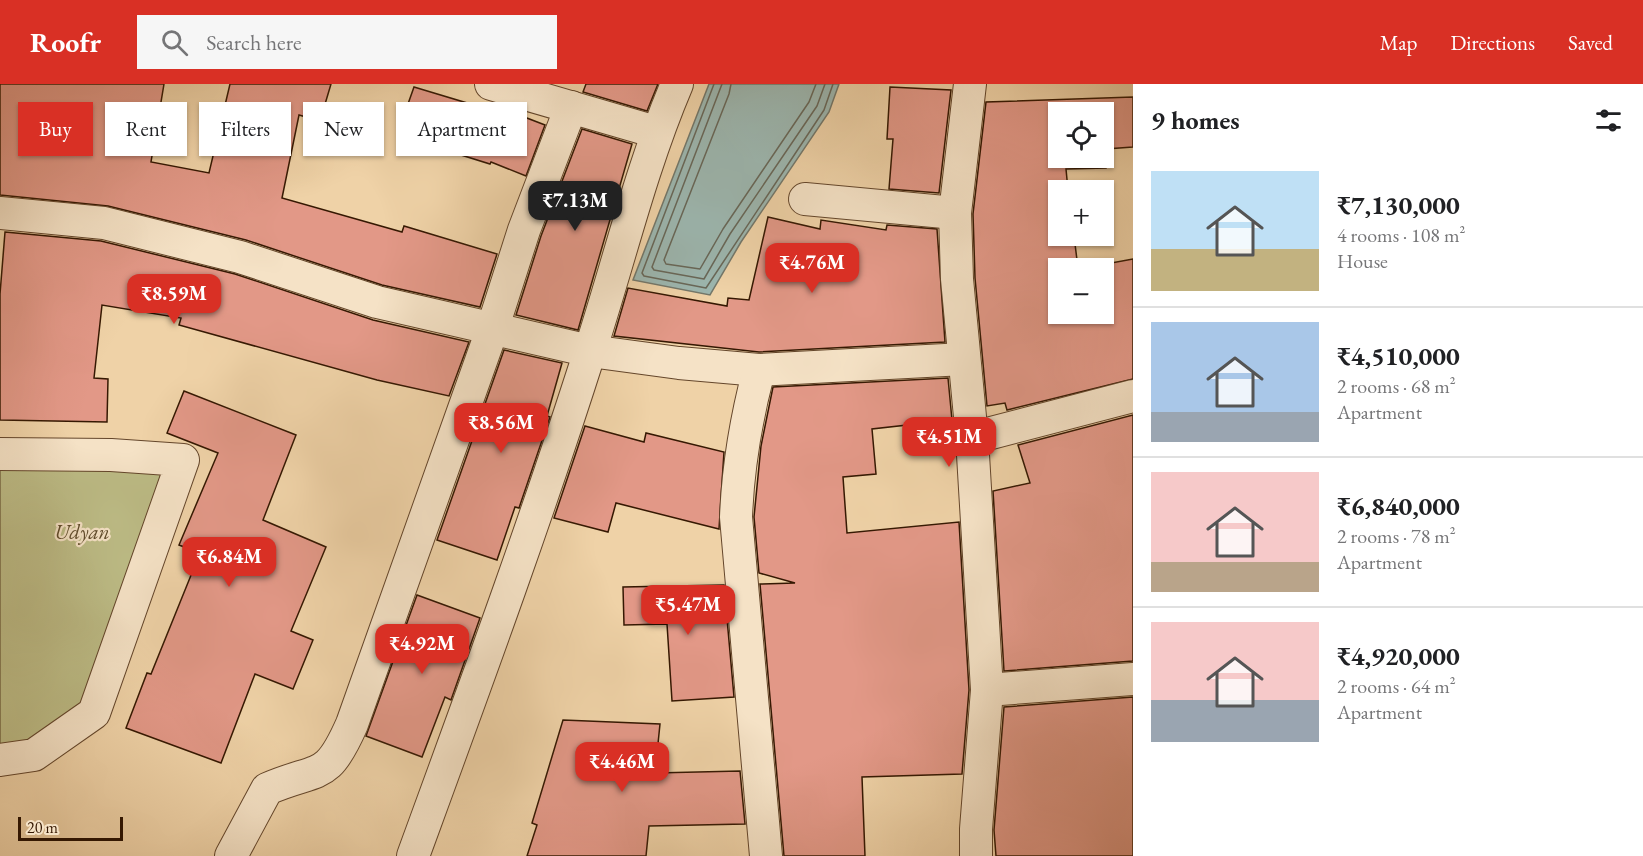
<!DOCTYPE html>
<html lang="en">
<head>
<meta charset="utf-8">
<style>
  :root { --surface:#fff; --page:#f6f6f6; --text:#202124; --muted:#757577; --line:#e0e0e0; --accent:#d93025 }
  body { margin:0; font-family:"EB Garamond",serif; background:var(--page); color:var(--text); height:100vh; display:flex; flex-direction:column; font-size:22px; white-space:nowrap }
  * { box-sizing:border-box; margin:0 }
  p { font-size:20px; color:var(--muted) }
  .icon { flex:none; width:33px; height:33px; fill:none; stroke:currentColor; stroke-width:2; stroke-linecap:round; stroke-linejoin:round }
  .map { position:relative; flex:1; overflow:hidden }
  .side { display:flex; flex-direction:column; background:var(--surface); width:510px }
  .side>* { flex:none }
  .top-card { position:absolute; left:18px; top:18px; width:570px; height:54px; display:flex; gap:12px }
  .buttons { position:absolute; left:1048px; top:18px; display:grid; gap:12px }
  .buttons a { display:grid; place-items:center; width:66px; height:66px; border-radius:0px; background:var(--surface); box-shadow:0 2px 4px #0004; font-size:30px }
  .scale { position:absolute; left:18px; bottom:15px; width:105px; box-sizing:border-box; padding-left:6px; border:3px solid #351802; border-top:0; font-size:16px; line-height:21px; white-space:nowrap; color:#351802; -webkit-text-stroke:4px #f5e2c6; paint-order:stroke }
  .price { position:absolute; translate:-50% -51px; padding:0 14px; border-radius:12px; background:var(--accent); color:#fff; font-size:20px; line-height:39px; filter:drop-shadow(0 2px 3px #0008) }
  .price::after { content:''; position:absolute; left:50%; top:36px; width:18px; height:14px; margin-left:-9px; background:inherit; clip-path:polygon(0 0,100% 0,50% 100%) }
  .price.selected { background:#222; color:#fff }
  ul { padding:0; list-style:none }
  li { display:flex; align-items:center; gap:18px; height:150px; padding:0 18px }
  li+li { border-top:2px solid var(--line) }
  li span { display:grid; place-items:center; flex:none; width:168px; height:120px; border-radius:0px; color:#555 }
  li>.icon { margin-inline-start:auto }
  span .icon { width:72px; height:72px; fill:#fffc; stroke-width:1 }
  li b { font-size:26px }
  h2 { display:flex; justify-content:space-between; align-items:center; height:72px; padding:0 18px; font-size:26px }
  .tag { padding:0 21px; border-radius:0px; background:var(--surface); box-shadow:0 2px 4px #0004; font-size:21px; line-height:54px }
  .tag.selected { background:var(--accent); color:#fff }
  header { display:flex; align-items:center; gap:36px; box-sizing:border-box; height:84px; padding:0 30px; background:var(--accent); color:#fff }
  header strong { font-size:28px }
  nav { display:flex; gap:33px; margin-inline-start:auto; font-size:21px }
  .search { width:420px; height:54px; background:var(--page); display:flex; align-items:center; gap:15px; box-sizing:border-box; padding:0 21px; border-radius:0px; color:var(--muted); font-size:22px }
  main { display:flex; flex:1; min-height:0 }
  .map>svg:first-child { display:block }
</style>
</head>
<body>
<header>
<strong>Roofr</strong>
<div class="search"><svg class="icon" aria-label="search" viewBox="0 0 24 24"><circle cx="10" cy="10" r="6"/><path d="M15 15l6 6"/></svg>Search here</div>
<nav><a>Map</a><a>Directions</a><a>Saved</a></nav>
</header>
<main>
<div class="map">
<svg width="1133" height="772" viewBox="0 0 1133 772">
  <rect width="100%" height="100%" fill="#efd2a7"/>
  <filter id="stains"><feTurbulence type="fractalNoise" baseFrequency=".00333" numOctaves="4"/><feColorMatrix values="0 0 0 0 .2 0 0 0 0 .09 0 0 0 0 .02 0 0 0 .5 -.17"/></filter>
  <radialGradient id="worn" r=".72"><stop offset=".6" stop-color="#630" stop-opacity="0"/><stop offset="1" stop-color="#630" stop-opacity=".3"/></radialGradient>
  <polygon fill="#bcbb85" stroke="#786a44" stroke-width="1.5" points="0,361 196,367 139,537 98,638 0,690"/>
  <polygon fill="#9cb6af" stroke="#73776a" stroke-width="1.5" points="709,0 839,0 829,28 741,158 710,211 633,196"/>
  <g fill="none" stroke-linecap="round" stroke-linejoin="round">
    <g stroke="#686758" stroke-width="1.5">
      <polyline points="714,0 642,189 644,192 706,204 824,26 833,0"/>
      <polyline points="722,0 652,183 654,186 704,195 730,150 817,22 825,0"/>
      <polyline points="731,0 729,10 664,176 666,180 700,185 723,145 809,18 816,0"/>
    </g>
  </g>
  <g fill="#e29887" stroke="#351802" stroke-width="1.5" fill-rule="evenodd">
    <polygon points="0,0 164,0 151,78 209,89 230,0 331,0 320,37 299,31 282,114 402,148 404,142 497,170 480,223 382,201 246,156 108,122 0,111"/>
    <polygon points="586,0 658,0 647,27 583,8"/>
    <polygon points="414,3 517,34 519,31 545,41 526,92 491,78 490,80 397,51"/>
    <polygon points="890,3 951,6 939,109 889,105 893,55 887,55"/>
    <path d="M1133 13V63L1106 65V84L1066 85 1068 106H1059V152H1074L1078 184H1059V230H1104V184H1084L1133 175V295L1007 326 1005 319 987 322 975 194 973 130 986 18ZM1059 28H1104V74H1059Z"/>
    <polygon points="582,45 632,60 578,246 516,231 541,152"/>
    <polygon points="768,133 820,145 821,136 886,146 887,141 937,145 945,258 759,268 614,252 628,204 727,222 728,214 749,216"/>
    <polygon points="5,148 101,157 235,190 373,236 469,258 449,312 377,296 179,241 181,234 102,221 94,294 108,295 107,338 0,336 0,210"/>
    <polygon points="504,266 562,279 547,332 550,333 519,424 515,423 497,476 437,456"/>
    <polygon points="948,294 952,336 872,345 876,390 843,393 847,449 959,438 969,606 962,690 862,693 865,772 784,772 760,500 795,499 759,489 754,433 761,362 773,303"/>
    <polygon points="184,307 296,351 263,436 326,463 291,547 313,556 293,605 255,590 221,679 126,644 147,589 151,590 200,469 179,461 218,369 167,349"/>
    <polygon points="1133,331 1133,577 1004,587 993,407 1030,399 1018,361"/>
    <polygon points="585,342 644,358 646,349 724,368 719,445 616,419 608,448 554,434"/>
    <polygon points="724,501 734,613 672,617 667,540 624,541 623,503"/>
    <polygon points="417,511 480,534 451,616 445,613 422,673 366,652"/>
    <polygon points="1133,613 1133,772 996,772 994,746 1004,623"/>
    <polygon points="563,636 660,640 655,689 740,687 745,740 649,742 646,772 527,772 537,741 532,739"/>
  </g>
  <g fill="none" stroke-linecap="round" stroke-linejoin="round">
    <defs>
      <g id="street">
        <polyline points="491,0 656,48"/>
        <polyline points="970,0 955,129 957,195 972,354 987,606 976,745 976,772"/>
        <polyline points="805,115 955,129"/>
        <polyline points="0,129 104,139 240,173 377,218 590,267 679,279 759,286 964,275"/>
        <path d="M759 286C746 335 738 383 736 433L766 772"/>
        <polyline points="972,354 1133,312"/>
        <polyline points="0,370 111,371 183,376 94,629 34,671 0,676"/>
        <polyline points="987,606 1133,595"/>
        <path d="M231 772 267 705C320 682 326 699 352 640L492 246 524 146 571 23"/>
        <path d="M413 772C474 605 536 437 590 267 619 178 640 87 677 0"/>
      </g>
    </defs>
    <use href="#street" stroke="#64462b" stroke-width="34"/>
    <use href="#street" stroke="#f5e2c6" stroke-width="32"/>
  </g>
  <g text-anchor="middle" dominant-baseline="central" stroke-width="4.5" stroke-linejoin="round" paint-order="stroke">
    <g font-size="21" font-style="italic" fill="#5e4929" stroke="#f5e2c6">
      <text x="82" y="447">Udyan</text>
    </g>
  </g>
  <rect width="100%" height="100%" filter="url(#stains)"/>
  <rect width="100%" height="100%" fill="url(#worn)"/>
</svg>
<div class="buttons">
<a><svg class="icon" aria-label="locate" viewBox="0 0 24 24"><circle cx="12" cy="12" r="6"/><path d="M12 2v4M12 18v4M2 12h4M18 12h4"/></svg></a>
<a>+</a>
<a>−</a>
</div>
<div class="scale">20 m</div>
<b class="price selected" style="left:575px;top:148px">₹7.13M</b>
<b class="price" style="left:812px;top:210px">₹4.76M</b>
<b class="price" style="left:174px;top:241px">₹8.59M</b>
<b class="price" style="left:501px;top:370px">₹8.56M</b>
<b class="price" style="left:949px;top:384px">₹4.51M</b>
<b class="price" style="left:229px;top:504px">₹6.84M</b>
<b class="price" style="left:688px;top:552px">₹5.47M</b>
<b class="price" style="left:422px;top:591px">₹4.92M</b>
<b class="price" style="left:622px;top:709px">₹4.46M</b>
<div class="top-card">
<a class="tag selected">Buy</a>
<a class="tag">Rent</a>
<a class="tag">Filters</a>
<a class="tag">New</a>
<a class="tag">Apartment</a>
</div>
</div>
<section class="side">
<h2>9 homes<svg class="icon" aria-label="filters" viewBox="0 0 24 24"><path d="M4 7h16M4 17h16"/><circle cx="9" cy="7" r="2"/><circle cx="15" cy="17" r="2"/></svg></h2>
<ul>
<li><span style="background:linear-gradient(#bfe0f5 65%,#c2b280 0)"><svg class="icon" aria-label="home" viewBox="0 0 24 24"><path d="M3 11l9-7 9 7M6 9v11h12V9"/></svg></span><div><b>₹7,130,000</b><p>4 rooms · 108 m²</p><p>House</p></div></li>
<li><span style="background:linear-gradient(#a9c7e8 75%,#9aa5b1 0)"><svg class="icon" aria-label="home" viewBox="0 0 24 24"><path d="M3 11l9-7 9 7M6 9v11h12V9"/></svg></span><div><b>₹4,510,000</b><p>2 rooms · 68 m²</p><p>Apartment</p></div></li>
<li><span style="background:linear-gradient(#f6c9c9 75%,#b9a48a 0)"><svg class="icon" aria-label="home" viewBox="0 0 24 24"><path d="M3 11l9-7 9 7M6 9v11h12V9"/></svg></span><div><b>₹6,840,000</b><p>2 rooms · 78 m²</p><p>Apartment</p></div></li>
<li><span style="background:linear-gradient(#f6c9c9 65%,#9aa5b1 0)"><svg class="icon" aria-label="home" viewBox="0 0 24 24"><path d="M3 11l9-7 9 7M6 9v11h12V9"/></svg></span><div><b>₹4,920,000</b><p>2 rooms · 64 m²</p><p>Apartment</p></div></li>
</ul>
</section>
</main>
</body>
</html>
